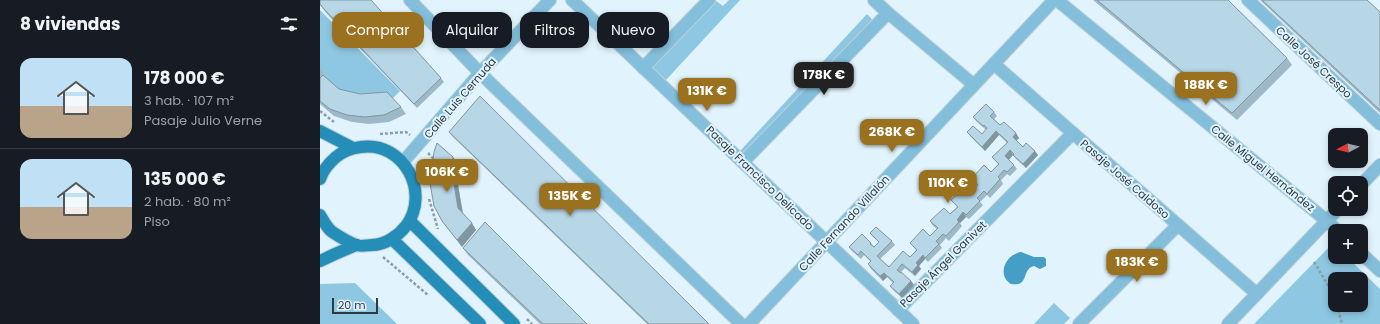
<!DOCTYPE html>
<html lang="es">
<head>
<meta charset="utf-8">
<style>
  :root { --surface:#171b24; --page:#242831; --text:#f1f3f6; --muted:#9ea1a6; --line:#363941; --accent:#9a711e }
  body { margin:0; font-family:Poppins,sans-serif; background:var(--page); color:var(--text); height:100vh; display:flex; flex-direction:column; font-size:15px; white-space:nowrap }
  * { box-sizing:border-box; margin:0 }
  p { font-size:13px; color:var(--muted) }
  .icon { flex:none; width:22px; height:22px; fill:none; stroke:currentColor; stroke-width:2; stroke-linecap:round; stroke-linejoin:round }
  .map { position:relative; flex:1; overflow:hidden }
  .drawer { display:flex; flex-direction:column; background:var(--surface); width:320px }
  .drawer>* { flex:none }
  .top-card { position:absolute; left:12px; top:12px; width:380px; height:36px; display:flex; gap:8px }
  .needle { width:26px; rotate:263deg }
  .fabs { position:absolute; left:1008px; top:128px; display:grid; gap:8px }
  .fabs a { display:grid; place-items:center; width:40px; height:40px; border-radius:8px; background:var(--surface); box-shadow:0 2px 6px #0003; font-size:20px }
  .scale { position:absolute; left:12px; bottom:10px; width:46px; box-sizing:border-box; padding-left:4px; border:2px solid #2e3a40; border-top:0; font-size:11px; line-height:14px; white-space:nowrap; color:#2e3a40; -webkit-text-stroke:3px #e1f4fd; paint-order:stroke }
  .price { position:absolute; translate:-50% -34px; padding:0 9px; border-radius:8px; background:var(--accent); color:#fff; font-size:13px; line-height:26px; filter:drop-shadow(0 1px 2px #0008) }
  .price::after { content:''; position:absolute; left:50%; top:24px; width:12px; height:9px; margin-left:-6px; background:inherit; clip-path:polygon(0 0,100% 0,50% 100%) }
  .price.current { background:#222; color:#fff }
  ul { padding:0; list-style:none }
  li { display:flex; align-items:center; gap:12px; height:100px; padding:0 20px }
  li+li { border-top:1px solid var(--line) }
  li span { display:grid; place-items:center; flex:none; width:112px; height:80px; border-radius:12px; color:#555 }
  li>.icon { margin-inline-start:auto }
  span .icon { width:48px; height:48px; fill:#fffc; stroke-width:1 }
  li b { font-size:17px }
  h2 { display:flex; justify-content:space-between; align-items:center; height:48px; padding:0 20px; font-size:17px }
  .chip { padding:0 14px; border-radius:12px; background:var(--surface); box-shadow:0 2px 6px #0003; font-size:14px; line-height:36px }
  .chip.current { background:var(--accent); color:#fff }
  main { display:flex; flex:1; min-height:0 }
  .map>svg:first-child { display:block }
</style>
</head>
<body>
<main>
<section class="drawer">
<h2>8 viviendas<svg class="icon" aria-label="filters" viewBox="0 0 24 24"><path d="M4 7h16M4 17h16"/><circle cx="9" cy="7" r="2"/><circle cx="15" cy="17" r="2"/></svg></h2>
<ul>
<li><span style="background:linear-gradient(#bfe0f5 60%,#b9a48a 0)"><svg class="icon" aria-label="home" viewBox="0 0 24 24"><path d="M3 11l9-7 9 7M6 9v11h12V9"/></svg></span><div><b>178 000 €</b><p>3 hab. · 107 m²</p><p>Pasaje Julio Verne</p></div></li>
<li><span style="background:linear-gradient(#bfe0f5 60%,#b9a48a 0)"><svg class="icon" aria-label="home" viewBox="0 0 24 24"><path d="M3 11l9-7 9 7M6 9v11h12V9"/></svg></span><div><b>135 000 €</b><p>2 hab. · 80 m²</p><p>Piso</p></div></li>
</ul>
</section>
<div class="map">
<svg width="1060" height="324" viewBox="0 0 1060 324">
  <rect width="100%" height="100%" fill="#e1f4fd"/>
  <g fill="#8ec7e2" fill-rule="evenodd">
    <polygon points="395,0 403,6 409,0 420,0 345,81 331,69"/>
    <polygon points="0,10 80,91 72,99 24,96 8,82 0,70"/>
    <polygon points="547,14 560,28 428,160 420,151"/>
    <path d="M1013 243 1015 245V257H1027L1060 289V324H934ZM1015 279H1041V305H1015Z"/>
    <polygon points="35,283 77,324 0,324 0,284"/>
    <polygon points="734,303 750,318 744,324 714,324"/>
  </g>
  <path fill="#449ec5" d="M701 252 714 257H724L726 259V266L720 269 714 266C701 269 710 287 691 284 676 275 686 254 701 252Z"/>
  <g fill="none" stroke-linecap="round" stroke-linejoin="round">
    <defs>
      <g id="minor">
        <polyline points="90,0 160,73 421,324"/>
        <polyline points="252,0 593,324"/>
        <polyline points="554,0 568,13 654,85"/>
        <polyline points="737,0 1007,221 1018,231"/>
        <polyline points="928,0 1060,124"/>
        <polyline points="674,64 937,294"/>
        <polyline points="323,68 389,0"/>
        <polyline points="83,162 160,73 230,0"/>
        <polyline points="423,162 568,13"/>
        <polyline points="1041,185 1060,165"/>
        <polyline points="1041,253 1060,271"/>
        <polyline points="578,310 753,133"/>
        <polyline points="429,324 734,0"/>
        <polyline points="759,324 858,225"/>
        <polyline points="908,324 1018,209"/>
      </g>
      <g id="major">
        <polyline points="0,131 33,148"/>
        <path d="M0 179C3 170 9 163 16 157 23 151 32 148 41 147 84 141 111 193 86 226 78 236 65 245 52 245 48 245 41 247 37 245 32 244 14 234 10 230 6 226 3 220 0 215"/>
        <polyline points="90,221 194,324"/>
        <polyline points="72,239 160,324"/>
        <polyline points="0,261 15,254 36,245"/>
      </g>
    </defs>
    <use href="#minor" stroke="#bdcfd7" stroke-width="14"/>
    <use href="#major" stroke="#bdcfd7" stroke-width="14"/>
    <g stroke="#8e9ea5" stroke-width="2.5" stroke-dasharray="3 2" stroke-linecap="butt">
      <polyline points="0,111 14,122"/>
      <polyline points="60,134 86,132 90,135"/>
      <polyline points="108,153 114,159 114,161"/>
      <polyline points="109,199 118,229"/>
      <polyline points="63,257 108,295"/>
      <polyline points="994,262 1015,297"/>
      <polyline points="1017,305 1022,324"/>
      <polyline points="207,319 212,324"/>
    </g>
    <use href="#minor" stroke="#83bedb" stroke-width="12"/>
    <use href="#major" stroke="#248eb8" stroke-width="12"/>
  </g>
  <g fill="#9db8c6">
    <polygon points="0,0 121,78 124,82 97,108 7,14 0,5"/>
    <polygon points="773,0 908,0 967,58 972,65 917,120"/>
    <polygon points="940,0 1047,0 1060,12 1060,113"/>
    <polygon points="0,68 4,74 0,78"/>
    <polygon points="0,78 19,89 81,107 86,114 69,122 49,124 32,122 14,116 0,104"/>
    <polygon points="674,112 677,116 674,119 680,125 699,138 696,141 703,147 718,155 706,168 696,159 693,155 688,160 694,165 697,169 690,176 687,174 681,180 683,184 670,198 667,195 660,202 663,205 649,219 646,217 640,223 642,226 629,241 626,238 620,245 622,248 608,262 605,259 599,266 601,269 595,276 585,268 580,273 591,281 594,285 582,298 573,290 570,286 573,283 567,277 563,281 551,269 548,264 551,262 544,255 541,259 532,251 529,247 551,243 554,247 559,242 553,237 550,233 572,241 575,245 560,259 569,267 590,257 596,250 590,243 610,236 617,229 613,226 610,221 630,214 637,207 631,200 651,193 658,186 652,178 671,172 678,164 672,157 687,143 679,135 665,151 650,136 647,132 662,134 666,130 656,121 653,117"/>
    <polygon points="129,132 389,324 327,324 132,136"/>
    <polygon points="138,164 137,179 143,213 156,230 142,247 122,221"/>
    <polygon points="143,248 267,324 220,324 148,255"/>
  </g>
  <g fill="#8096a1">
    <polygon points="676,131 679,135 665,151 662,147"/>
    <polygon points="696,133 699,138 696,141 693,137"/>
    <polygon points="690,150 693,155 688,161 685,156"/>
    <polygon points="715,151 718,155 706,168 703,164"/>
    <polygon points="133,157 138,164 137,179 143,215 138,208 132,172"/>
    <polygon points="643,212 646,217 640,223 637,220"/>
    <polygon points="152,223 156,230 142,247 137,240"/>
    <polygon points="603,255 605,259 599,266 601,269 595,276 592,272 596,263"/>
    <polygon points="564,273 567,277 563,281 560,276"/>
    <polygon points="591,281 594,285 582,298 579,294"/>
  </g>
  <g fill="#b7d6e6" stroke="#8096a1">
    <polygon points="0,0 51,0 121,78 94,104 4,9 0,4"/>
    <polygon points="777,0 908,0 967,58 912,113"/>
    <polygon points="942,0 1047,0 1060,12 1060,110"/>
    <polygon points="3,75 19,89 40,94 67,92 81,107 64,115 45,117 27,115 10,109 0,101 0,78"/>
    <polygon points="160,96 389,324 329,324 129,132"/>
    <polygon points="666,104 674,112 670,116 680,125 684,122 696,133 693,137 703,147 706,143 715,151 703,164 693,155 694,154 690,150 685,156 694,165 687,172 684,170 678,177 680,179 667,194 664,191 657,198 660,201 646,215 643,212 637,220 639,222 626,236 623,234 616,241 619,244 605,258 603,255 596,263 598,265 592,272 582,264 577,270 581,273 581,272 591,281 579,294 570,286 574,282 564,273 560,276 548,264 551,261 541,251 538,255 529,247 542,234 551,243 550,244 554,247 559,242 550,233 556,227 572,241 557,256 569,267 583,251 590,257 597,250 590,243 603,229 610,236 618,228 610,221 624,208 630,214 638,207 631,200 644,186 651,193 658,185 652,178 664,165 671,172 679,164 672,157 688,142 676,131 662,147 647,132 653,126 662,134 667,128 664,125 663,126 653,117"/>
    <polygon points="117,143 133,157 132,172 138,208 152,223 137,240 122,221 114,206 110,183 114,152"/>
    <polygon points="165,222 267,324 223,324 143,248"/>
  </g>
  <g text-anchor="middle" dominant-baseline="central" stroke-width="4" stroke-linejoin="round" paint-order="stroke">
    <g font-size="11" fill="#2e3a40" stroke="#e1f4fd">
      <text transform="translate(994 62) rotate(43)">Calle José Crespo</text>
      <text transform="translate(140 98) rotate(-49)">Calle Luis Cernuda</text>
      <text transform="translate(943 168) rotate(39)">Calle Miguel Hernández</text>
      <text transform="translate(440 178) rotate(44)">Pasaje Francisco Delicado</text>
      <text transform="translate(805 179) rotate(41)">Pasaje José Caldoso</text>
      <text transform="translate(524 223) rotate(-47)">Calle Fernando Villalón</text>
      <text transform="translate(623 264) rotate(-45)">Pasaje Ángel Ganivet</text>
    </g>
  </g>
</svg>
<div class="fabs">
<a><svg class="needle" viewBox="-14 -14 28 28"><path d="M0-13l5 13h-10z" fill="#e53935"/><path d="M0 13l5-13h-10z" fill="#9ea1a6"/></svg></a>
<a><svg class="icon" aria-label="locate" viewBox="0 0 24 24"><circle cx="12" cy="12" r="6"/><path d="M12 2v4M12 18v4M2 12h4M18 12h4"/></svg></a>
<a>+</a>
<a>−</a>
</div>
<div class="scale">20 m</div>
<b class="price current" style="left:504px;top:96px">178K €</b>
<b class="price" style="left:886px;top:106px">188K €</b>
<b class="price" style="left:387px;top:112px">131K €</b>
<b class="price" style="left:572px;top:153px">268K €</b>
<b class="price" style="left:127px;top:193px">106K €</b>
<b class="price" style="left:628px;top:204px">110K €</b>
<b class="price" style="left:250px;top:217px">135K €</b>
<b class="price" style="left:817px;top:283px">183K €</b>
<div class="top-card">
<a class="chip current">Comprar</a>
<a class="chip">Alquilar</a>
<a class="chip">Filtros</a>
<a class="chip">Nuevo</a>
</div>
</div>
</main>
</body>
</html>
